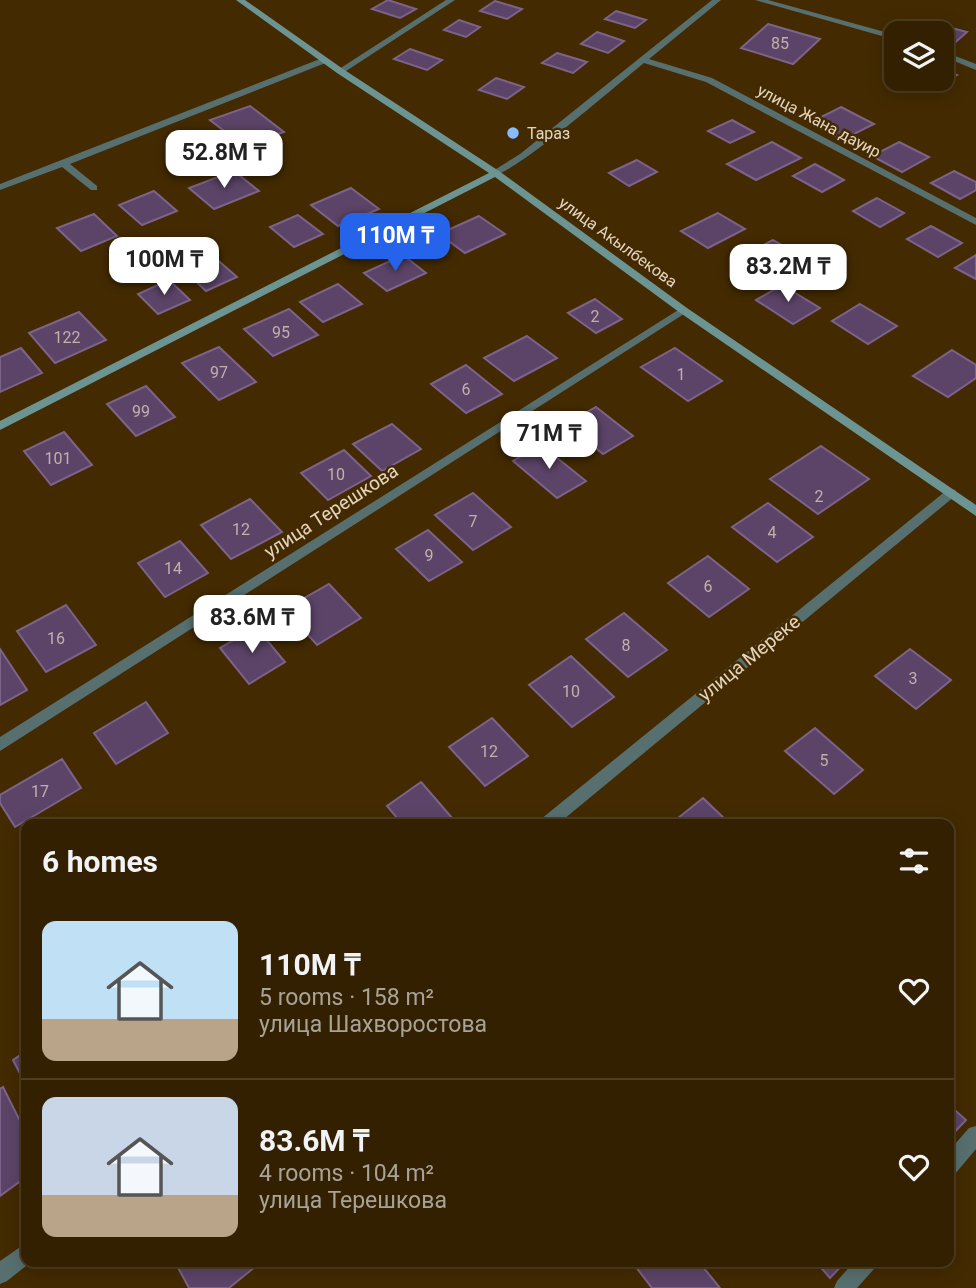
<!DOCTYPE html>
<html lang="en">
<head>
<meta charset="utf-8">
<style>
  :root { --surface:#322000; --page:#3a280a; --text:#f1f3f6; --muted:#a8a399; --line:#4d3e22; --accent:#2563eb }
  body { margin:0; font-family:Roboto,sans-serif; background:var(--page); color:var(--text); height:100vh; display:flex; flex-direction:column; font-size:26px; white-space:nowrap }
  * { box-sizing:border-box; margin:0 }
  p { font-size:23px; color:var(--muted) }
  .icon { flex:none; width:38px; height:38px; fill:none; stroke:currentColor; stroke-width:2; stroke-linecap:round; stroke-linejoin:round }
  .map { position:relative; flex:1; overflow:hidden }
  .drawer { position:absolute; left:21px; top:819px; width:933px; height:448px; display:flex; flex-direction:column; background:var(--surface); border-radius:14px; box-shadow:0 4px 18px #0003,0 0 0 2px var(--line) }
  .drawer>* { flex:none }
  .buttons { position:absolute; left:884px; top:21px; display:grid; gap:14px }
  .buttons a { display:grid; place-items:center; width:70px; height:70px; border-radius:14px; background:var(--surface); box-shadow:0 4px 18px #0003,0 0 0 2px var(--line); font-size:35px }
  .price { position:absolute; translate:-50% -60px; padding:0 16px; border-radius:14px; background:#fff; color:#222; font-size:23px; line-height:46px; filter:drop-shadow(0 2px 4px #0008) }
  .price::after { content:''; position:absolute; left:50%; top:42px; width:21px; height:16px; margin-left:-10px; background:inherit; clip-path:polygon(0 0,100% 0,50% 100%) }
  .price.on { background:var(--accent); color:#fff }
  ul { padding:0; list-style:none }
  li { display:flex; align-items:center; gap:21px; height:175px; padding:0 21px }
  li+li { border-top:2px solid var(--line) }
  li span { display:grid; place-items:center; flex:none; width:196px; height:140px; border-radius:14px; color:#555 }
  li>.icon { margin-inline-start:auto }
  span .icon { width:84px; height:84px; fill:#fffc; stroke-width:1 }
  li b { font-size:30px }
  h2 { display:flex; justify-content:space-between; align-items:center; height:84px; padding:0 21px; font-size:30px }
  .map>svg:first-child { display:block }
</style>
</head>
<body>
<div class="map">
<svg width="976" height="1288" viewBox="0 0 976 1288">
  <rect width="100%" height="100%" fill="#432a00"/>
  <g fill="#5c4468" stroke="#7c6389" stroke-width="2">
    <polygon points="388,0 416,9 400,18 372,9"/>
    <polygon points="495,1 522,9 507,19 480,11"/>
    <polygon points="616,11 646,20 635,28 605,19"/>
    <polygon points="459,20 480,27 466,37 444,30"/>
    <polygon points="768,24 820,39 793,64 741,48"/>
    <polygon points="948,27 967,32 951,46 942,43 941,33"/>
    <polygon points="597,32 624,41 608,53 581,44"/>
    <polygon points="410,49 442,60 427,70 394,59"/>
    <polygon points="557,53 587,62 573,73 542,63"/>
    <polygon points="942,68 957,75 935,86 920,79 942,79"/>
    <polygon points="496,78 524,87 507,99 479,90"/>
    <polygon points="250,106 284,132 245,147 210,120"/>
    <polygon points="841,107 874,124 842,140 809,123"/>
    <polygon points="732,120 754,132 730,143 708,131"/>
    <polygon points="772,142 801,158 756,180 727,164"/>
    <polygon points="899,142 929,157 902,172 872,156"/>
    <polygon points="637,160 657,172 629,186 609,173"/>
    <polygon points="815,164 844,180 822,192 793,176"/>
    <polygon points="234,171 259,191 214,209 189,188"/>
    <polygon points="954,171 976,182 976,190 960,199 931,183"/>
    <polygon points="351,188 379,209 338,226 311,205"/>
    <polygon points="154,191 177,211 142,225 119,205"/>
    <polygon points="877,198 904,213 880,227 853,211"/>
    <polygon points="718,213 745,229 708,248 681,231"/>
    <polygon points="94,214 117,236 81,251 57,228"/>
    <polygon points="298,215 323,234 294,247 270,227"/>
    <polygon points="479,216 505,234 465,253 439,234"/>
    <polygon points="931,226 962,243 938,257 907,239"/>
    <polygon points="773,240 808,260 777,277 743,256"/>
    <polygon points="403,255 426,273 387,291 364,273"/>
    <polygon points="976,255 976,279 955,268"/>
    <polygon points="213,256 237,277 206,291 183,269"/>
    <polygon points="169,280 190,300 158,314 138,294"/>
    <polygon points="338,284 362,304 323,322 300,302"/>
    <polygon points="782,285 820,308 793,324 756,300"/>
    <polygon points="595,299 622,319 596,333 568,313"/>
    <polygon points="860,304 897,326 868,344 832,321"/>
    <polygon points="289,309 318,335 273,356 244,329"/>
    <polygon points="79,312 106,340 55,363 29,333"/>
    <polygon points="527,336 557,358 514,381 484,358"/>
    <polygon points="219,347 256,382 219,400 182,363"/>
    <polygon points="21,348 42,373 0,392 0,357"/>
    <polygon points="675,348 722,381 688,401 641,367"/>
    <polygon points="952,350 976,365 976,378 948,397 913,376"/>
    <polygon points="466,365 502,394 466,413 431,384"/>
    <polygon points="146,386 175,417 136,436 107,404"/>
    <polygon points="596,407 633,436 603,454 566,424"/>
    <polygon points="392,424 421,449 382,471 353,444"/>
    <polygon points="64,432 92,465 51,485 24,451"/>
    <polygon points="541,445 586,481 557,498 513,461"/>
    <polygon points="821,446 869,479 818,514 770,479"/>
    <polygon points="344,450 371,476 328,500 301,473"/>
    <polygon points="473,493 511,527 473,550 435,515"/>
    <polygon points="250,499 282,532 231,559 201,525"/>
    <polygon points="768,503 813,537 777,562 732,527"/>
    <polygon points="428,530 462,562 429,581 396,549"/>
    <polygon points="180,541 208,573 165,597 138,563"/>
    <polygon points="708,556 749,589 709,617 668,583"/>
    <polygon points="329,584 361,618 317,645 285,609"/>
    <polygon points="66,605 96,645 46,672 17,631"/>
    <polygon points="624,613 667,650 628,677 586,639"/>
    <polygon points="256,627 285,662 249,684 220,648"/>
    <polygon points="0,649 27,690 0,705"/>
    <polygon points="910,649 951,680 916,709 875,676"/>
    <polygon points="571,656 614,697 572,727 529,685"/>
    <polygon points="146,702 168,733 116,764 94,733"/>
    <polygon points="492,718 528,756 485,786 449,747"/>
    <polygon points="815,728 863,770 834,794 785,751"/>
    <polygon points="62,759 81,788 15,827 0,803 0,795"/>
    <polygon points="421,782 453,819 447,824 402,824 387,806"/>
    <polygon points="703,798 730,824 673,822"/>
    <polygon points="26,1051 26,1085 13,1060"/>
    <polygon points="3,1087 26,1133 26,1177 0,1196 0,1089"/>
    <polygon points="948,1104 966,1120 948,1139"/>
    <polygon points="175,1262 261,1262 229,1288 189,1288"/>
    <polygon points="632,1262 699,1262 720,1288 652,1288"/>
    <polygon points="816,1262 845,1262 830,1278"/>
  </g>
  <g fill="none" stroke-linecap="round" stroke-linejoin="round">
    <g fill="#57706f" fill-rule="evenodd">
      <polygon points="446,0 455,0 343,73 336,71"/>
      <path d="M712 0H721L649 59 712 78 976 218V225L706 82 644 63C621 81 513 176 493 175V171L520 154Z"/>
      <polygon points="755,0 768,0 896,35 896,40"/>
      <polygon points="942,51 976,64 976,70 942,56"/>
      <polygon points="325,57 329,60 328,62 70,164 97,186 97,190 91,190 62,167 0,190 0,184"/>
      <polygon points="683,307 687,308 687,312 0,751 0,737"/>
      <polygon points="951,489 955,490 957,493 955,496 558,824 539,824 541,819 947,490"/>
      <polygon points="976,1126 976,1149 955,1174 948,1176 948,1152 969,1128"/>
      <polygon points="26,1243 26,1262 31,1262 7,1281 0,1284 0,1261"/>
      <polygon points="854,1262 877,1262 874,1269 857,1288 834,1288 837,1281"/>
    </g>
    <polygon fill="#6c9493" fill-rule="evenodd" points="236,0 245,0 343,69 499,171 687,308 976,505 976,516 679,312 495,177 0,430 0,421 489,173 337,73"/>
  </g>
  <circle fill="#87bbfb" stroke="#432a00" stroke-width="2.5" cx="513" cy="133" r="7"/>
  <g text-anchor="middle" dominant-baseline="central" stroke-width="5" stroke-linejoin="round" paint-order="stroke">
    <g font-size="16" fill="#c2b0aa">
      <text x="780" y="43">85</text>
      <text x="595" y="316">2</text>
      <text x="281" y="332">95</text>
      <text x="67" y="337">122</text>
      <text x="219" y="372">97</text>
      <text x="681" y="374">1</text>
      <text x="466" y="389">6</text>
      <text x="141" y="411">99</text>
      <text x="58" y="458">101</text>
      <text x="336" y="474">10</text>
      <text x="819" y="496">2</text>
      <text x="473" y="521">7</text>
      <text x="241" y="529">12</text>
      <text x="772" y="532">4</text>
      <text x="429" y="555">9</text>
      <text x="173" y="568">14</text>
      <text x="708" y="586">6</text>
      <text x="56" y="638">16</text>
      <text x="626" y="645">8</text>
      <text x="913" y="678">3</text>
      <text x="571" y="691">10</text>
      <text x="489" y="751">12</text>
      <text x="824" y="760">5</text>
      <text x="40" y="791">17</text>
    </g>
    <g font-size="16" fill="#e4d4c0" stroke="#432a00">
      <text transform="translate(819 121) rotate(28)">улица Жана дауир</text>
      <text transform="translate(618 242) rotate(36)">улица Акылбекова</text>
    </g>
    <g font-size="16" fill="#e4d4c0" stroke="#432a00" text-anchor="start">
      <text x="527" y="133">Тараз</text>
    </g>
    <g font-size="19" fill="#e4d4c0" stroke="#432a00">
      <text transform="translate(331 511) rotate(-33)">улица Терешкова</text>
      <text transform="translate(749 658) rotate(-39)">улица Мереке</text>
    </g>
  </g>
</svg>
<div class="buttons">
<a><svg class="icon" aria-label="layers" viewBox="0 0 24 24"><path d="M12 4l9 5-9 5-9-5zM3 14l9 5 9-5"/></svg></a>
</div>
<b class="price" style="left:224px;top:190px">52.8M ₸</b>
<b class="price on" style="left:395px;top:273px">110M ₸</b>
<b class="price" style="left:164px;top:297px">100M ₸</b>
<b class="price" style="left:788px;top:304px">83.2M ₸</b>
<b class="price" style="left:549px;top:471px">71M ₸</b>
<b class="price" style="left:252px;top:655px">83.6M ₸</b>
<section class="drawer">
<h2>6 homes<svg class="icon" aria-label="filters" viewBox="0 0 24 24"><path d="M4 7h16M4 17h16"/><circle cx="9" cy="7" r="2"/><circle cx="15" cy="17" r="2"/></svg></h2>
<ul>
<li><span style="background:linear-gradient(#bfe0f5 70%,#b9a48a 0)"><svg class="icon" aria-label="home" viewBox="0 0 24 24"><path d="M3 11l9-7 9 7M6 9v11h12V9"/></svg></span><div><b>110M ₸</b><p>5 rooms · 158 m²</p><p>улица Шахворостова</p></div><svg class="icon" aria-label="heart" viewBox="0 0 24 24"><path d="M12 20l-8-8c-3-5 5-10 8-4 3-6 11-1 8 4z"/></svg></li>
<li><span style="background:linear-gradient(#c9d6e8 70%,#b9a48a 0)"><svg class="icon" aria-label="home" viewBox="0 0 24 24"><path d="M3 11l9-7 9 7M6 9v11h12V9"/></svg></span><div><b>83.6M ₸</b><p>4 rooms · 104 m²</p><p>улица Терешкова</p></div><svg class="icon" aria-label="heart" viewBox="0 0 24 24"><path d="M12 20l-8-8c-3-5 5-10 8-4 3-6 11-1 8 4z"/></svg></li>
</ul>
</section>
</div>
</body>
</html>
